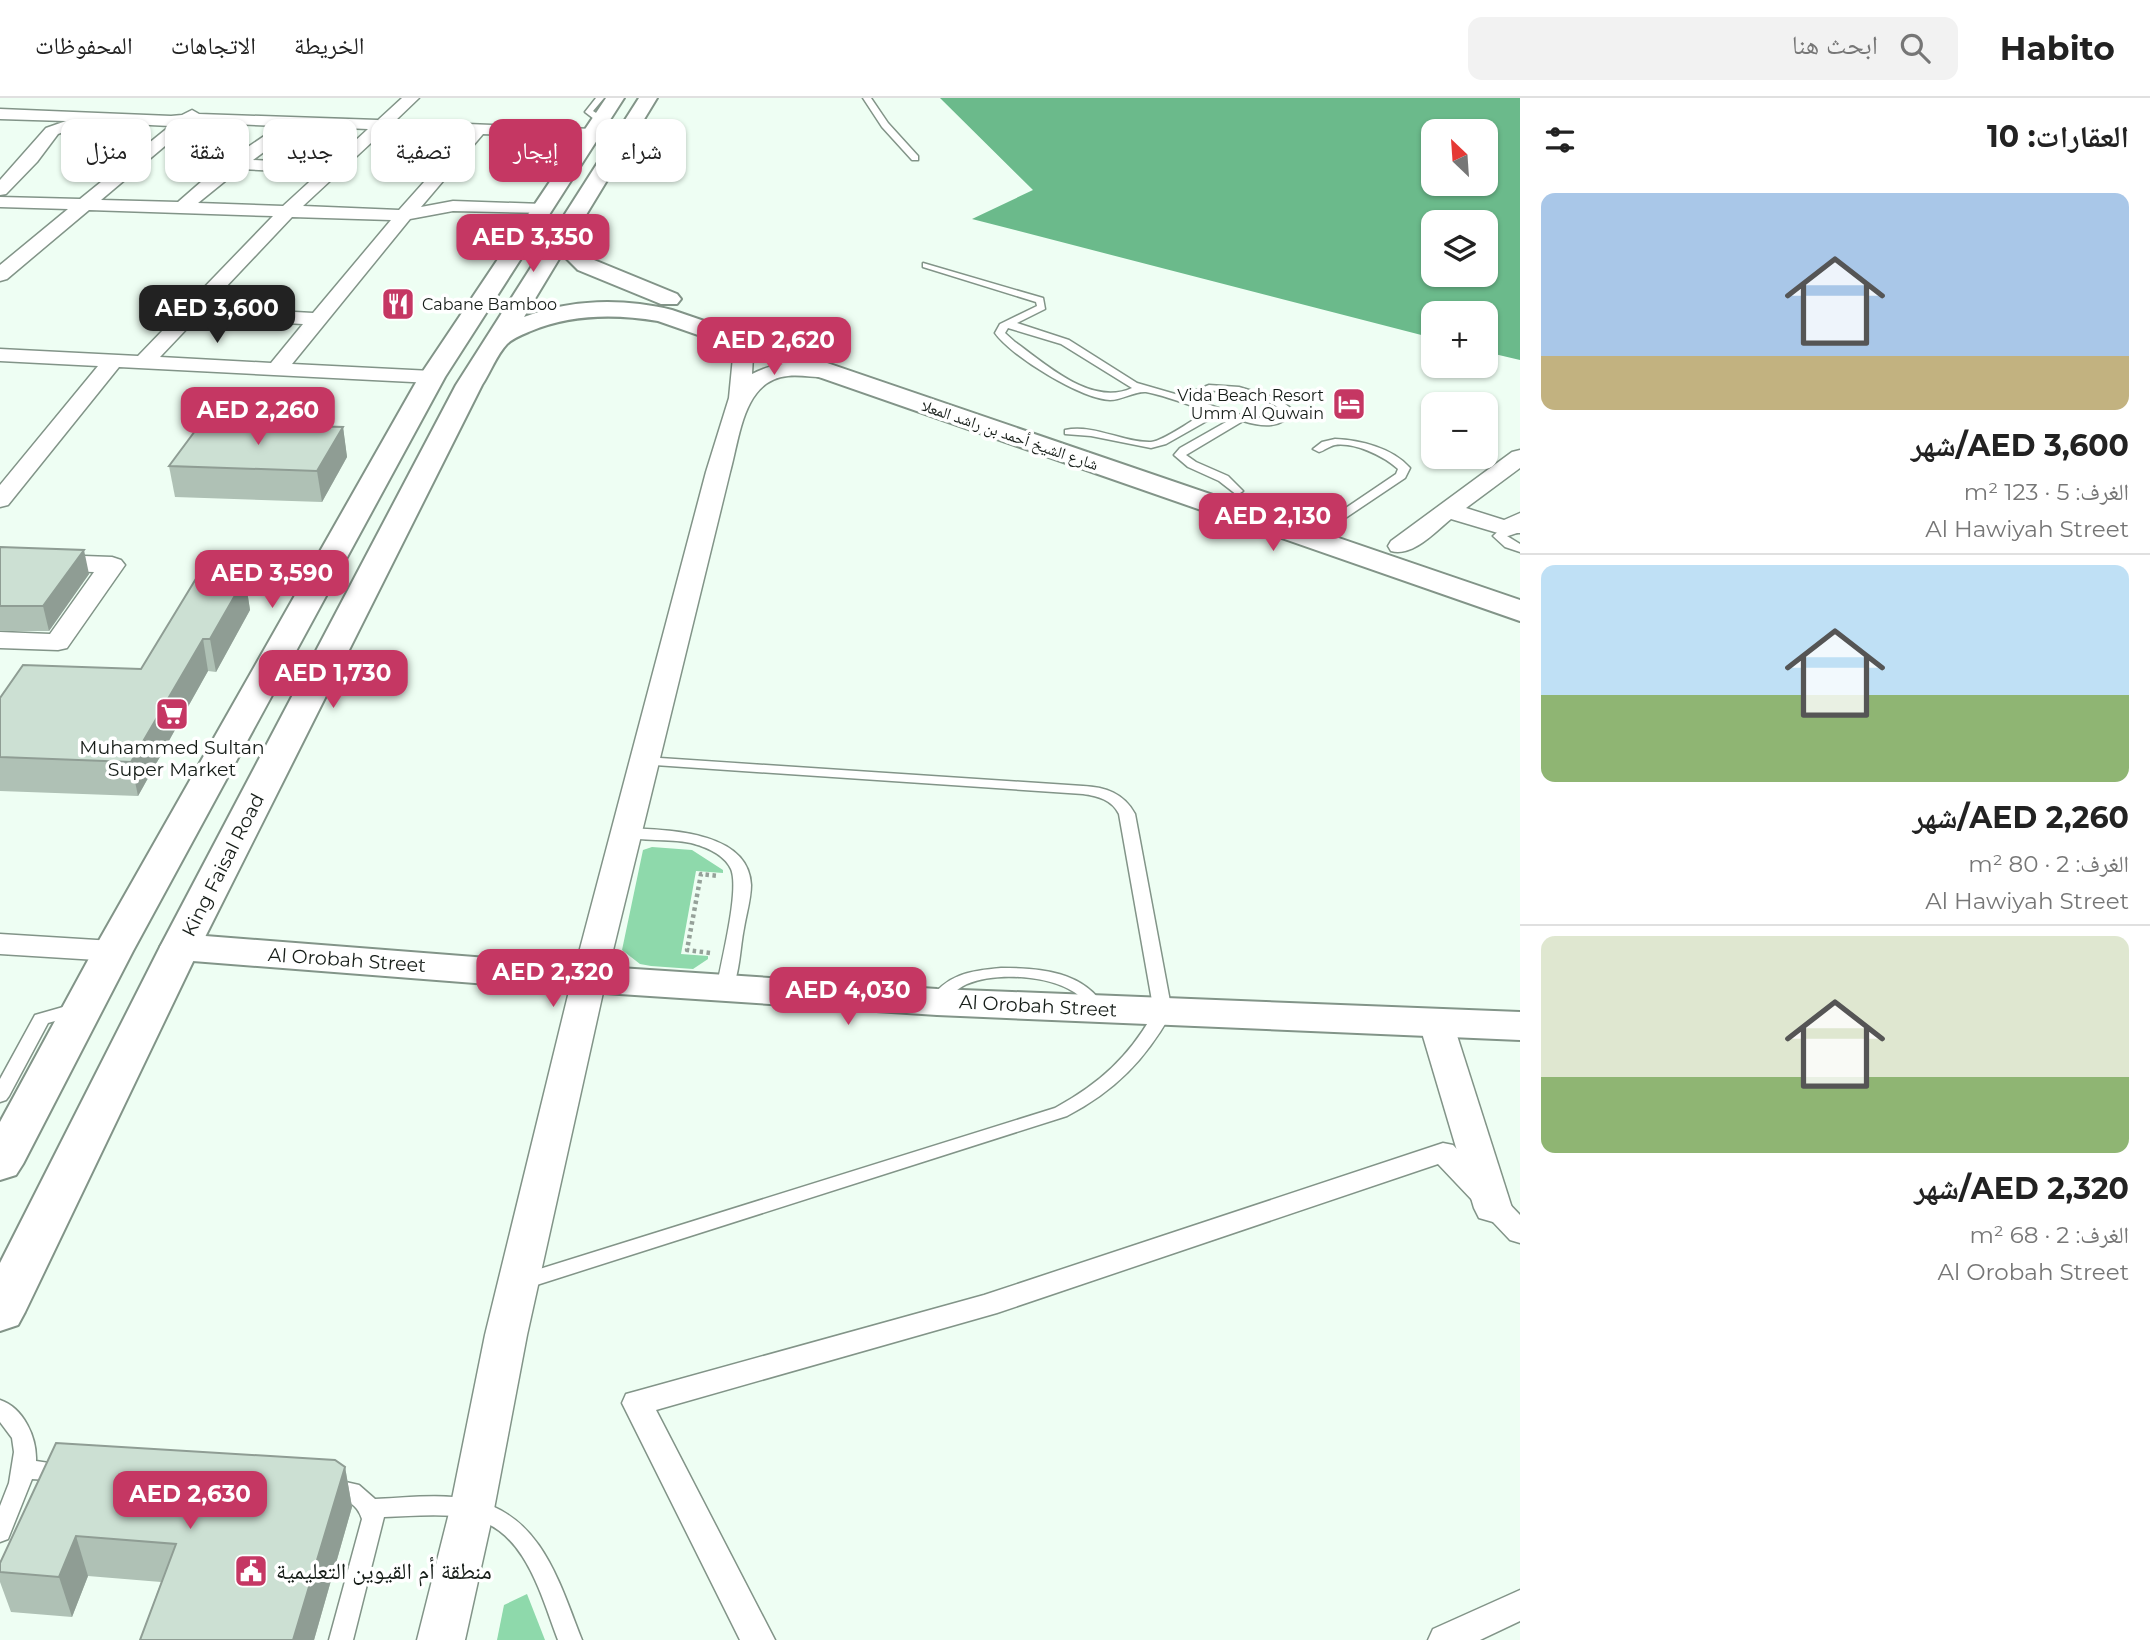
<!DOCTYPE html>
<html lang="ar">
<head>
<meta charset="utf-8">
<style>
  :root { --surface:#fff; --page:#f2f2f2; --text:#222; --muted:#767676; --line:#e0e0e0; --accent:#c53763 }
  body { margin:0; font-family:Montserrat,"Noto Naskh Arabic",sans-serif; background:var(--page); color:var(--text); direction:rtl; height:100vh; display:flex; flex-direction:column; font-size:26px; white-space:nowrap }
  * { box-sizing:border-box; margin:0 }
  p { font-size:23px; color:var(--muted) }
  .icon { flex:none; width:38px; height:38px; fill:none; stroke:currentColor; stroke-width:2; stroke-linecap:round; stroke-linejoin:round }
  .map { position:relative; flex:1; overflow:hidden; direction:ltr }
  .panel { display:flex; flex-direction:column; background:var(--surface); width:630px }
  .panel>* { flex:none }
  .guide { position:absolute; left:21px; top:21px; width:665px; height:63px; direction:rtl; display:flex; gap:14px }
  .needle { width:46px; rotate:335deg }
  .fabs { position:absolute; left:1421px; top:21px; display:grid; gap:14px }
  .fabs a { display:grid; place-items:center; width:77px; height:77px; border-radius:14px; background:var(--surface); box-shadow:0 2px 5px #0004; font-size:35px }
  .price { position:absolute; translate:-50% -60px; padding:0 16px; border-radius:14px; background:var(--accent); color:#fff; font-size:23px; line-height:46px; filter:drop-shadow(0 2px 4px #0008) }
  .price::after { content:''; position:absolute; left:50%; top:42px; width:21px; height:16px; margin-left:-10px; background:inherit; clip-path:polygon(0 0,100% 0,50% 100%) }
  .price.selected { background:#222; color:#fff }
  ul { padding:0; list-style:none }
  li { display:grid; align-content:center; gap:14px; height:371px; padding:0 21px }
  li+li { border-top:2px solid var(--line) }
  li span { display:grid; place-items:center; height:217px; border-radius:14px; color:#555 }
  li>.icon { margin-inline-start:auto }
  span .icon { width:126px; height:126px; fill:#fffc; stroke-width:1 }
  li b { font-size:30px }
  h2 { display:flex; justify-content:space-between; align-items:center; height:84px; padding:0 21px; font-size:30px }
  .chip { padding:0 24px; border-radius:14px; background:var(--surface); box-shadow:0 2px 5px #0004; font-size:24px; line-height:63px }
  .chip.selected { background:var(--accent); color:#fff }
  header { display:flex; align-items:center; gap:42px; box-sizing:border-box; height:98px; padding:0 35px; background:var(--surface); border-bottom:2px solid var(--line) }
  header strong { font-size:33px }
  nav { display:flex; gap:38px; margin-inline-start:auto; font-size:24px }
  .search { width:490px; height:63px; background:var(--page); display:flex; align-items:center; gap:18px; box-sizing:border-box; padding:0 24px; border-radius:14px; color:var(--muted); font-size:26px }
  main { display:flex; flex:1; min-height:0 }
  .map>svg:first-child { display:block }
</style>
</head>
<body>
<header>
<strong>Habito</strong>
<div class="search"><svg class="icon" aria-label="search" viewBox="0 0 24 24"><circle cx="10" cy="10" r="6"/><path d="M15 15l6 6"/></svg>ابحث هنا</div>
<nav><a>الخريطة</a><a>الاتجاهات</a><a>المحفوظات</a></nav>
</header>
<main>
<section class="panel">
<h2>العقارات: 10<svg class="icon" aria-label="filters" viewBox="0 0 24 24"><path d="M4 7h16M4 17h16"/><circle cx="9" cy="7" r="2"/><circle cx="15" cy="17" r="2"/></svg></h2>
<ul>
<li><span style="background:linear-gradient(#a9c7e8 75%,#c2b280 0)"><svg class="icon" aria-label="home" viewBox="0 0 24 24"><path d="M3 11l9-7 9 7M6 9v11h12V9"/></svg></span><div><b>AED 3,600/شهر</b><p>الغرف: 5 · 123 m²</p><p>Al Hawiyah Street</p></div></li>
<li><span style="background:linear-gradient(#bfe0f5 60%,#8fb573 0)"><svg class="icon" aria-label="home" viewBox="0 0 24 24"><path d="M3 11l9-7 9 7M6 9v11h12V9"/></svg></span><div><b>AED 2,260/شهر</b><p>الغرف: 2 · 80 m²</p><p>Al Hawiyah Street</p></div></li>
<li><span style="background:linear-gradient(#dfe7d0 65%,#8fb573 0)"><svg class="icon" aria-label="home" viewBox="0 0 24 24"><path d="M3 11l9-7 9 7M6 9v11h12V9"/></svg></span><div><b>AED 2,320/شهر</b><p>الغرف: 2 · 68 m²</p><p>Al Orobah Street</p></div></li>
</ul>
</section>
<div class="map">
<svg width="1520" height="1542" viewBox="0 0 1520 1542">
  <rect width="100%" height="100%" fill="#eefef3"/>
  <g fill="#8ed9ab">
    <polygon points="652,749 692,752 723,772 723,775 696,773 681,856 708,858 708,861 693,871 651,868 640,866 622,852 643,752"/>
    <polygon points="527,1496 545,1542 497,1542 504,1507"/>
  </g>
  <path fill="#6bba8b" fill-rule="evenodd" d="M940 0H1520V262L1486 254V215H1433V240L972 121 1033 92ZM1433 33H1486V86H1433ZM1433 124H1486V177H1433Z"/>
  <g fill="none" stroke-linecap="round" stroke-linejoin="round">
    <defs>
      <g id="service">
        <polygon points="596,0 604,0 593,13 604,20 604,24 598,24 585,14"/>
        <polygon points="863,0 871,0 888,25 918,58 918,62 912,62 882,29"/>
        <path d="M923 165 1043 200 1045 211 1017 225 1069 242 1137 285 1182 298 1209 287 1239 289 1279 301 1294 313C1281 331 1263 329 1243 323L1186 357 1196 364 1228 378 1243 393 1237 397 1219 383 1188 369 1174 357 1180 350 1233 320 1219 316 1166 346 1151 350 1091 338 1065 336V332C1095 326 1123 345 1151 344 1164 343 1195 320 1208 313 1188 307 1167 298 1146 294 1135 293 1122 302 1110 302 1081 301 1011 258 995 235L1000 226 1037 208 1036 204 923 169ZM1008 230 1061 246 1132 290C1091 309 1046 266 1015 244L1005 235ZM1210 293C1233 291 1264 298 1283 313 1265 331 1215 308 1193 301Z"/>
        <path d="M1335 341C1360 342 1393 350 1410 370L1405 380 1332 429 1326 425 1328 422 1396 376 1398 371C1384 358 1354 344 1335 347 1329 348 1324 353 1319 354L1313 351 1322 344Z"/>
        <polygon points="1520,427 1520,435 1511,435 1507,438 1520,446 1520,454 1505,449 1493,438 1504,428"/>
        <path d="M645 659 1083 688C1105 689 1124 695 1135 716L1172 914C1146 961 1115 993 1067 1018L521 1192 514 1189 511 1184 514 1179 1055 1010C1099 986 1130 958 1154 914L1119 716C1112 702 1098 698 1083 696L640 666 638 663Z"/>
        <path d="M626 730C665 732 749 732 751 787 751 801 746 817 744 830 740 849 740 876 731 893H719L717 889C721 863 740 792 731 771 724 756 706 749 691 745 668 740 643 744 621 738L618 735Z"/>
        <path d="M1001 870C1040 870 1084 873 1106 911L1103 915H1091C1086 907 1082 899 1074 894 1047 877 996 874 967 886 956 891 950 898 943 908L937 909 928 904C947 876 969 873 1001 870Z"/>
        <polygon points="77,905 83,907 86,911 83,915 48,925 9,998 6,1002 0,1004 0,981 35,917"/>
        <path d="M0 1302C24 1310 37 1340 36 1363L69 1368 72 1374 69 1380 61 1383 32 1381 8 1441 0 1444V1408L9 1385 14 1354 12 1340 0 1324Z"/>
        <path d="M328 1380 359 1387 375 1401C407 1400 441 1395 472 1402 541 1416 559 1484 582 1542H558C541 1498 525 1430 470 1420 442 1415 412 1418 384 1419L353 1542H329L362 1421C355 1399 338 1402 320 1396L317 1389 320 1382Z"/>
      </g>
      <g id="pedestrian">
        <polygon points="1443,1045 1453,1047 1520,1117 1520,1145 1510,1142 1438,1066 997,1215 656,1312 775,1542 740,1542 622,1305 626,1296 637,1293 984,1197"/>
        <polygon points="1520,1492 1520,1523 1480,1542 1428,1542 1433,1531"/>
      </g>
      <g id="minor">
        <path d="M402 0H419L395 23 592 31 600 36 592 41 483 36 421 109 453 103 543 106 549 107 552 111 549 115 453 113 410 121 292 266 432 273 439 275 443 279 439 283 432 285 119 269 8 407 0 409V387L98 268 0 263V251L138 258 273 118 89 112 7 181 0 183V167L68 111 0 109V99L80 101 170 28 90 24 58 36 37 64 6 96 0 97V82L46 30 66 23 0 21V11L171 18 182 17 192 12 199 16 378 22ZM210 25 279 28 217 70 178 104 101 102 191 26ZM299 28 368 31 330 66 253 62ZM385 32 467 36 399 112 303 108ZM240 71 319 75 283 108 198 105ZM292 119 391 122 313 215 207 209ZM197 220 303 226 271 265 160 259Z"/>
        <path d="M723 231 730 233 753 258 752 276C778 262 809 263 837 270L841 274 837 278C822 282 804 276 788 278 743 282 740 339 730 374L606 881 527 1237 494 1411 465 1542H417L450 1411 485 1237 572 881 706 374 729 300 733 259 713 237 716 233Z"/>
        <path d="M1520 352V370L1466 410 1504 422 1520 415V434L1508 438 1451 421C1435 434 1413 459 1391 453L1388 448 1391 443 1512 354Z"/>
        <polygon points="0,455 112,459 121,462 125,467 67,550 58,552 0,550 0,534 50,536 94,474 0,471"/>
        <polygon points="0,836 113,843 125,846 130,853 125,860 113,863 0,856"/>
        <polygon points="1436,914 1448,917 1453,925 1512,1110 1507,1120 1493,1124 1479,1120 1474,1110 1419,925 1424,917"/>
      </g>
      <polygon id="tertiary" points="180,836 589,868 937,891 1520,914 1520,942 937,917 589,894 180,862 166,858 160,849 166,840"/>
      <g id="secondary">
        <polygon points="606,0 624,0 445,279 133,853 23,1066 16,1077 0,1082 0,1024 93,853 419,279"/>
        <path d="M639 0H657L572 140 594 162 677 196 681 201 677 206H661L578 172 562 156 524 219C571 201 623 200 672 212L1520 502V523L658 223C615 216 572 216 531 233 524 236 513 240 507 246 497 256 490 275 482 287L200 849 25 1214 18 1227 0 1233V1165L160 849 456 287Z"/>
      </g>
    </defs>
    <use href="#service" stroke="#829488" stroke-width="3"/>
    <use href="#pedestrian" stroke="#829488" stroke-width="3"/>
    <use href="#minor" stroke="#829488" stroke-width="3"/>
    <use href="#tertiary" stroke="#829488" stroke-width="4"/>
    <use href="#secondary" stroke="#829488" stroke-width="4"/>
    <polyline stroke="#95a199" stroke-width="2.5" stroke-dasharray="2 2" stroke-linecap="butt" points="657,30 656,33 668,43"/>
    <polyline stroke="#95a199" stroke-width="4.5" stroke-dasharray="3.5 3.5" stroke-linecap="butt" points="710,855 687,852 701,776 718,778"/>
    <use href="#service" fill="#fff" fill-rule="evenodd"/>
    <use href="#pedestrian" fill="#fff" fill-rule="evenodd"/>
    <use href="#minor" fill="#fff" fill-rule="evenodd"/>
    <use href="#tertiary" fill="#fff" fill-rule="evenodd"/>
    <use href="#secondary" fill="#fff" fill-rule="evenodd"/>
  </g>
  <g fill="#afc1b5">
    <polygon points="343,329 347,359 322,404 175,399 169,368"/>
    <polygon points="0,449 89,476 49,533 0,533"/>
    <polygon points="245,480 250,512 216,574 208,573 138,698 0,693 0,600 141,571"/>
    <polygon points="56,1345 345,1369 352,1409 314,1542 140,1542 161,1484 88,1478 72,1519 11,1514 0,1484 0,1465"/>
  </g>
  <g fill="#8f9d94">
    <polygon points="343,329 347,359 322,404 317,373"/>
    <polygon points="84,452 89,476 49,533 43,508"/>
    <polygon points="245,480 250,512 216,574 210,541"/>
    <polygon points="203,541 208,573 138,698 131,664"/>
    <polygon points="345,1369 352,1409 314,1542 293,1542"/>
    <polygon points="76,1438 88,1478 72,1519 59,1479"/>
  </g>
  <g fill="#cce0d3" stroke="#8f9d94" stroke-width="2">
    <polygon points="201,325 343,329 317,373 169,368"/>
    <polygon points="0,449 84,452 43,508 0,508"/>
    <polygon points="197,479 245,480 210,541 203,541 131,664 0,659 0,600 23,567 141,571"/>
    <polygon points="56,1345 335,1362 345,1369 293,1542 140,1542 176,1446 76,1438 59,1479 0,1474 0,1465"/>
  </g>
  <defs>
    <symbol id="restaurant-square" viewBox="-11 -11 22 22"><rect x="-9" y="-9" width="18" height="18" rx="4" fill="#c53763" stroke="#fff"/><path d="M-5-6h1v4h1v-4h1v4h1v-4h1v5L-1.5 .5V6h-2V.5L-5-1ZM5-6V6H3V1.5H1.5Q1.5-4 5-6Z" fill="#fff"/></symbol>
    <symbol id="hotel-square" viewBox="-11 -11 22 22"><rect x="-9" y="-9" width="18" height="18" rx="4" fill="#c53763" stroke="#fff"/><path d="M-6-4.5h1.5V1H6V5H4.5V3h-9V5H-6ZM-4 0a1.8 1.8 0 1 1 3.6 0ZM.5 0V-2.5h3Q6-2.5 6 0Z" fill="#fff"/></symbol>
    <symbol id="supermarket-square" viewBox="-11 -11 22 22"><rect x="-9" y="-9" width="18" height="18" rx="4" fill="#c53763" stroke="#fff"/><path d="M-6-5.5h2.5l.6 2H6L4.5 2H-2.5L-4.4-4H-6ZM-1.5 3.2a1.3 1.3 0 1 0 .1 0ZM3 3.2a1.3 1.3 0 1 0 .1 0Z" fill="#fff"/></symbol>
    <symbol id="civic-square" viewBox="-11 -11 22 22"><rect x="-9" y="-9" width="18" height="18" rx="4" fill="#c53763" stroke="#fff"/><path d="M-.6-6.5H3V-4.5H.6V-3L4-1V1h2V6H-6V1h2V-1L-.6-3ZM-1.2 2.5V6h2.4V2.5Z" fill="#fff"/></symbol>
  </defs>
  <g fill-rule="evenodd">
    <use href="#restaurant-square" x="379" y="187" width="38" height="38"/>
    <use href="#hotel-square" x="1330" y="287" width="38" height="38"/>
    <use href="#supermarket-square" x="153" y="597" width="38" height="38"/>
    <use href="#civic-square" x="232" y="1454" width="38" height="38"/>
  </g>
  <g text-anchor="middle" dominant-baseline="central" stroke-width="7" stroke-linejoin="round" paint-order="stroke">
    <g font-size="16" fill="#161d18" stroke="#fff" text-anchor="start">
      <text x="422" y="206">Cabane Bamboo</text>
      <text x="1324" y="297" text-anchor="end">Vida Beach Resort<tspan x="1324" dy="18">Umm Al Quwain</tspan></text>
    </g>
    <g font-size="16" fill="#161d18" stroke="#fff">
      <text transform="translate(1010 337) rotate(19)">شارع الشيخ أحمد بن راشد المعلا</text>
    </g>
    <g font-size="19" fill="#161d18" stroke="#fff">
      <text x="172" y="649">Muhammed Sultan<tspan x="172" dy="22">Super Market</tspan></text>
    </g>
    <g font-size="19" fill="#161d18" stroke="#fff">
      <text transform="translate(223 767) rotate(-63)">King Faisal Road</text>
      <text transform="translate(347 862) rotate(4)">Al Orobah Street</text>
      <text transform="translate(1038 908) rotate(3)">Al Orobah Street</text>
    </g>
    <g font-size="23" fill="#161d18" stroke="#fff" text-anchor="start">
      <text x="276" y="1473">منطقة أم القيوين التعليمية</text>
    </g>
  </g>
</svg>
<div class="fabs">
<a><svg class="needle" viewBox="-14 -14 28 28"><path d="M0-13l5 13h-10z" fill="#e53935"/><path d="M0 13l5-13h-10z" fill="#767676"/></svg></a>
<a><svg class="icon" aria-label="layers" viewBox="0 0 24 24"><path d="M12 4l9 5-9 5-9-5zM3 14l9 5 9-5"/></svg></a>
<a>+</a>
<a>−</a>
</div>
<b class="price" style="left:533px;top:176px">AED 3,350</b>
<b class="price selected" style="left:217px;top:247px">AED 3,600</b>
<b class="price" style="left:774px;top:279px">AED 2,620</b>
<b class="price" style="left:258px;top:349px">AED 2,260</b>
<b class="price" style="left:1273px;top:455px">AED 2,130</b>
<b class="price" style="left:272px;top:512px">AED 3,590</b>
<b class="price" style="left:333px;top:612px">AED 1,730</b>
<b class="price" style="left:553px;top:911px">AED 2,320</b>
<b class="price" style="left:848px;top:929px">AED 4,030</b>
<b class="price" style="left:190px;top:1433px">AED 2,630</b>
<div class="guide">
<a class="chip">شراء</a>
<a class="chip selected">إيجار</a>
<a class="chip">تصفية</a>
<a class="chip">جديد</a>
<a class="chip">شقة</a>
<a class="chip">منزل</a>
</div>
</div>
</main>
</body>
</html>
